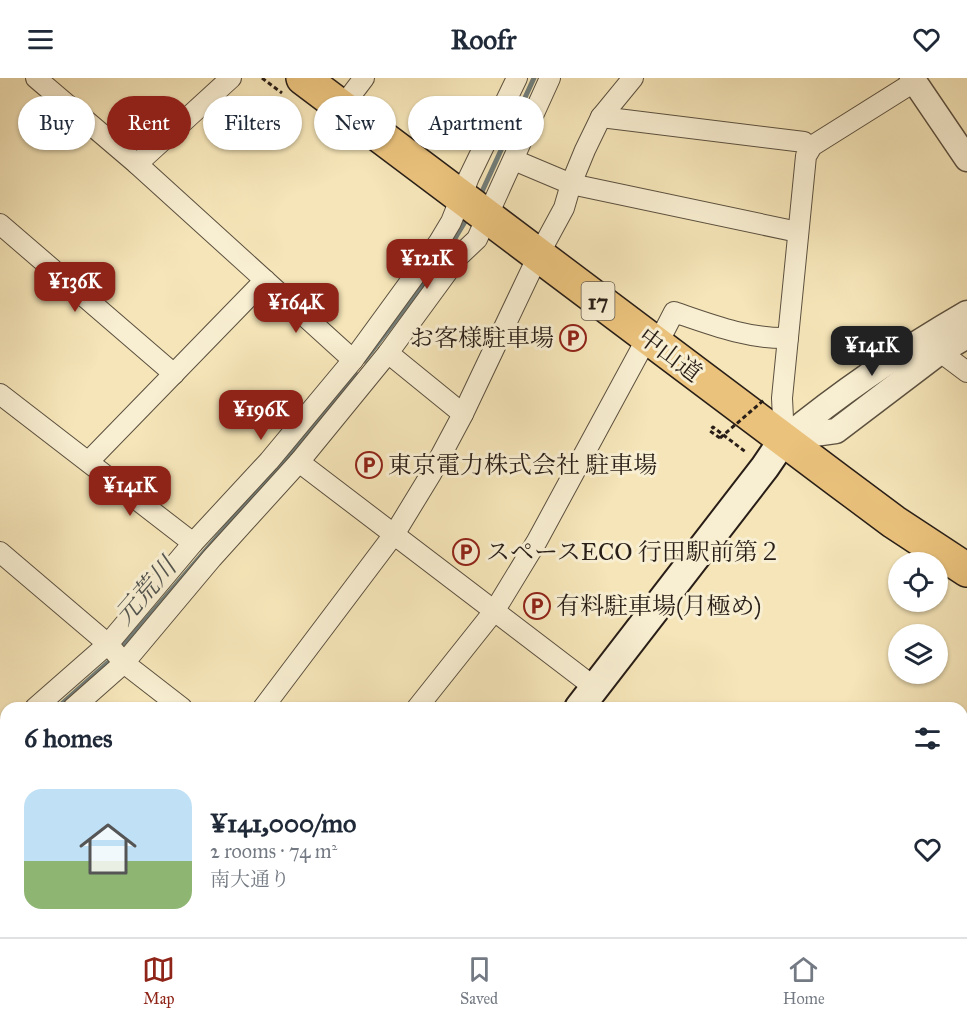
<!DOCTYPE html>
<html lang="en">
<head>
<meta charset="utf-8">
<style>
  :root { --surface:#fff; --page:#f6f6f7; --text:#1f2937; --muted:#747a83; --line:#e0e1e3; --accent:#8f2418 }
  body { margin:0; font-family:"IM FELL Great Primer","Noto Serif JP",serif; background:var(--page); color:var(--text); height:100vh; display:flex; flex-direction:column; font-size:22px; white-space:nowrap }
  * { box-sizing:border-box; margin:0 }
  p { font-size:20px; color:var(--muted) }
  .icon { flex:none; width:33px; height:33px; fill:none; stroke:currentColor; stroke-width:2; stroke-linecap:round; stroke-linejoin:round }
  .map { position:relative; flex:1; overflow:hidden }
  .panel { position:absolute; left:0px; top:624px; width:968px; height:236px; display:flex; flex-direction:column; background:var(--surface); border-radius:18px 18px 0 0; box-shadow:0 2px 4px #0004 }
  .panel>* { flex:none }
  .banner { position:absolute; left:18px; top:18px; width:600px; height:54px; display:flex; gap:12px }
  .buttons { position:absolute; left:888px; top:474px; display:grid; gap:12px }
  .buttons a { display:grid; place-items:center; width:60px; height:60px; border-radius:50%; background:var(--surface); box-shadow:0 2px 4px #0004; font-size:30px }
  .price { position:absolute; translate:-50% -51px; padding:0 14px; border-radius:12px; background:var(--accent); color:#fff; font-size:20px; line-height:39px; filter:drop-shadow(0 2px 3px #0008) }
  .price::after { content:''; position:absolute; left:50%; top:36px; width:18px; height:14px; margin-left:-9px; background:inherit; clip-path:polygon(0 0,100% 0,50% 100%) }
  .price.active { background:#222; color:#fff }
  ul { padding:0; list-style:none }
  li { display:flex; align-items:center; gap:18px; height:150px; padding:0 24px }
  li+li { border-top:2px solid var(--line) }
  li span { display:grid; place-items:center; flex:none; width:168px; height:120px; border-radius:18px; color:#555 }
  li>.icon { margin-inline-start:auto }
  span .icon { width:72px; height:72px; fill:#fffc; stroke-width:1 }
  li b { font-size:26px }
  h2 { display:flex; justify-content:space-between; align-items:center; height:72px; padding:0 24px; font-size:26px }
  .pill { padding:0 21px; border-radius:27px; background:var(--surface); box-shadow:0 2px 4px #0004; font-size:21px; line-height:54px }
  .pill.active { background:var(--accent); color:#fff }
  header { display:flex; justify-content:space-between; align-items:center; height:78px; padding:0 24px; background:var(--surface); font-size:27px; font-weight:700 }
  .tabs { display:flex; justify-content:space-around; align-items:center; height:84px; border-top:2px solid var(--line); background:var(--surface); font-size:16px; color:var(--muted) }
  .tabs a { display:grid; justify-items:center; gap:3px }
  .tabs .active { color:var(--accent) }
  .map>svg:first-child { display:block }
</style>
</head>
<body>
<header><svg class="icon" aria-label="menu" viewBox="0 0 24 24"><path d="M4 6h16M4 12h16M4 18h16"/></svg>Roofr<svg class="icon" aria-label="heart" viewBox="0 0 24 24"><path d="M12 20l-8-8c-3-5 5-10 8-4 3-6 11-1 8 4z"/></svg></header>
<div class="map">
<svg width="967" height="859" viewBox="0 0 967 859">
  <rect width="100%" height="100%" fill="#f5e5b8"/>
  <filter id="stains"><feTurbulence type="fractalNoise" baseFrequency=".00333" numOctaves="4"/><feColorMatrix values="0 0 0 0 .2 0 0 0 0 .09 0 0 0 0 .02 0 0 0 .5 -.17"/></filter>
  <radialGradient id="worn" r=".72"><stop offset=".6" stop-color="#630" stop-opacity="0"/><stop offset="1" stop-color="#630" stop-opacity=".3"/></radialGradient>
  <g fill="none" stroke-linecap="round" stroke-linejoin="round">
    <g stroke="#717d79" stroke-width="5">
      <polyline points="480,118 534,0"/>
      <polyline points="364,283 442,182 469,137"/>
      <polyline points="57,630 113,580 312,349 355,295"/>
      <polyline points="0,680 6,674"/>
    </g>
    <defs>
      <polyline id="service" points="567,854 574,859"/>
      <g id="minor">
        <polyline points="36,0 137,86 353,282"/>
        <polyline points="342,29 364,0"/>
        <polyline points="601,39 804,64 810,70"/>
        <polyline points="514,82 571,106 798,154"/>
        <polyline points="137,86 231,0"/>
        <polyline points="0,146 174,296"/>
        <path d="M657 267 674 234C712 247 748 261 788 260"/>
        <polyline points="931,267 967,294"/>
        <polyline points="388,275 463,336"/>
        <polyline points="0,316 193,465"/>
        <polyline points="784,361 782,320 806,78 812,68 914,4"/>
        <polyline points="89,383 265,202"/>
        <polyline points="299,384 594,609"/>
        <polyline points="0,474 108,566 124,585 182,630"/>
        <polyline points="35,630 108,566 193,465 269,383 353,282 439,164 451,144 469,99 517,0"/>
        <polyline points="73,630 124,585 212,480 299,384 388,275 459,178 477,161 550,0"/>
        <polyline points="263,630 395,455 431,396 463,336 538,178 564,130 571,106 585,72 601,39 633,0"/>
        <polyline points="417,630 495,532 537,463 647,260"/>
        <polyline points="0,661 6,656"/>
        <polyline points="0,695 6,689"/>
        <polyline points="88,859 92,854"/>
        <polyline points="244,859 248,854"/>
      </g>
      <g id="tertiary">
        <polyline points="912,0 967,81"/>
        <polyline points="786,360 836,353 940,274 967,258"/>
        <path d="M784 361C841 314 903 272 967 235"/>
      </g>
      <g id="secondary">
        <polyline points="579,630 765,389 784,361"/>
        <polyline points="404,859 409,854"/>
      </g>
      <polyline id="trunk" points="303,0 839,403 894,444 967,492"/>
    </defs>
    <use href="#service" stroke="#5b503f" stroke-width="14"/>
    <use href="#minor" stroke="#5b503f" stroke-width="22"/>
    <use href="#tertiary" stroke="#5b503f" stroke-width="27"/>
    <use href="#secondary" stroke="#281e17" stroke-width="32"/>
    <use href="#trunk" stroke="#281e17" stroke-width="36"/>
    <g stroke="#281e17" stroke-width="3" stroke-dasharray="4.5 3" stroke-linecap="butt">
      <polyline points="262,0 282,15"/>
      <polyline points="720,360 710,353 713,349 747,375"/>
    </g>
    <use href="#service" stroke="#f8eed1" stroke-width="10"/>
    <use href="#minor" stroke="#f8eed1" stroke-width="20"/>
    <use href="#tertiary" stroke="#f8eed1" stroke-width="24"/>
    <use href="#secondary" stroke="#f8eed1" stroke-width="28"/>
    <use href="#trunk" stroke="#eac27c" stroke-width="33"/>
    <polyline stroke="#281e17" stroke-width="3" stroke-dasharray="4.5 3" stroke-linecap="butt" points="720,360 765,321"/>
  </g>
  <defs>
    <symbol id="parking-ring" viewBox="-11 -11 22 22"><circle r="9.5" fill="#f8eed1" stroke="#8f2418" stroke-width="1.5"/><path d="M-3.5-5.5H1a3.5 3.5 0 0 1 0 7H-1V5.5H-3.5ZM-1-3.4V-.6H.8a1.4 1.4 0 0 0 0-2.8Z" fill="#8f2418"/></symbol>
  </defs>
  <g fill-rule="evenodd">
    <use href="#parking-ring" x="558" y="245" width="30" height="30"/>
    <use href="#parking-ring" x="354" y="372" width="30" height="30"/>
    <use href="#parking-ring" x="451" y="459" width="30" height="30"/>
    <use href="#parking-ring" x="522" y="513" width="30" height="30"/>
  </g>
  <g text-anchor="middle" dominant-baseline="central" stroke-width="6" stroke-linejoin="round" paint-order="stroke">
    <rect fill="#f8eed1" stroke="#665c4f" stroke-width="1.5" x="581.5" y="204" width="33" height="38" rx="4.5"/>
    <g font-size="22" font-weight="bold" fill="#281e17">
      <text x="598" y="223">17</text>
    </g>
    <g font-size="24" fill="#281e17" stroke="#f8eed1" text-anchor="start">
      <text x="554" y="260" text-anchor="end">お客様駐車場</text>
      <text x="388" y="387">東京電力株式会社 駐車場</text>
      <text x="486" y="474">スペースECO 行田駅前第２</text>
      <text x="556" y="528">有料駐車場(月極め)</text>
    </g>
    <g font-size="24" fill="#281e17" stroke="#f8eed1">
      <text transform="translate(670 277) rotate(37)">中山道</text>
    </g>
    <g font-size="26" font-style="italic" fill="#535550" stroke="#f8eed1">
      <text transform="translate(145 513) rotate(-49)">元荒川</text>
    </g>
  </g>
  <rect width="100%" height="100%" filter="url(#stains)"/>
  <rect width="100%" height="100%" fill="url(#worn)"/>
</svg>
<div class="buttons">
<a><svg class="icon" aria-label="locate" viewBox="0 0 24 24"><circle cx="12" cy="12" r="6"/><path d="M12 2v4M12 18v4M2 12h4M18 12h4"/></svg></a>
<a><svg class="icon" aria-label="layers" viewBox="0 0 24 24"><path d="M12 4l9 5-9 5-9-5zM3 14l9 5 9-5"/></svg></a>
</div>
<b class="price" style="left:427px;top:212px">¥121K</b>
<b class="price" style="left:75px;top:235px">¥136K</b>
<b class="price" style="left:296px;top:256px">¥164K</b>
<b class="price active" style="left:872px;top:299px">¥141K</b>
<b class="price" style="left:261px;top:363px">¥196K</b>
<b class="price" style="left:130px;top:439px">¥141K</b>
<div class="banner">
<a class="pill">Buy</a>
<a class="pill active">Rent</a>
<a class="pill">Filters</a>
<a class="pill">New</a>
<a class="pill">Apartment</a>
</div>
<section class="panel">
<h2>6 homes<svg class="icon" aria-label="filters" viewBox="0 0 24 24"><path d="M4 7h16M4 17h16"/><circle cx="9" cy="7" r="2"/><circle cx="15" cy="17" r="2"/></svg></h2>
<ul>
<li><span style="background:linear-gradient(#bfe0f5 60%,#8fb573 0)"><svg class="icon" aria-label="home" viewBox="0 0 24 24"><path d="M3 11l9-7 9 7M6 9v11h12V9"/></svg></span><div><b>¥141,000/mo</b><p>2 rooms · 74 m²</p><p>南大通り</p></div><svg class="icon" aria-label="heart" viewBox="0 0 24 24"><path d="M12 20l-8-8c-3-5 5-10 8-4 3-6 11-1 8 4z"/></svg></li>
</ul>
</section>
</div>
<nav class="tabs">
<a class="active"><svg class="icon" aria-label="map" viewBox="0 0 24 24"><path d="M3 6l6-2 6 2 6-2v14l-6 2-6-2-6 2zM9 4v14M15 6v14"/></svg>Map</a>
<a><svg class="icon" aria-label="saved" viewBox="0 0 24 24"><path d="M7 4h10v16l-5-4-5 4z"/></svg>Saved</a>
<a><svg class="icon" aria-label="home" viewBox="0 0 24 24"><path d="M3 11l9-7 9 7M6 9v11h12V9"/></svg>Home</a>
</nav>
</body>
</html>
